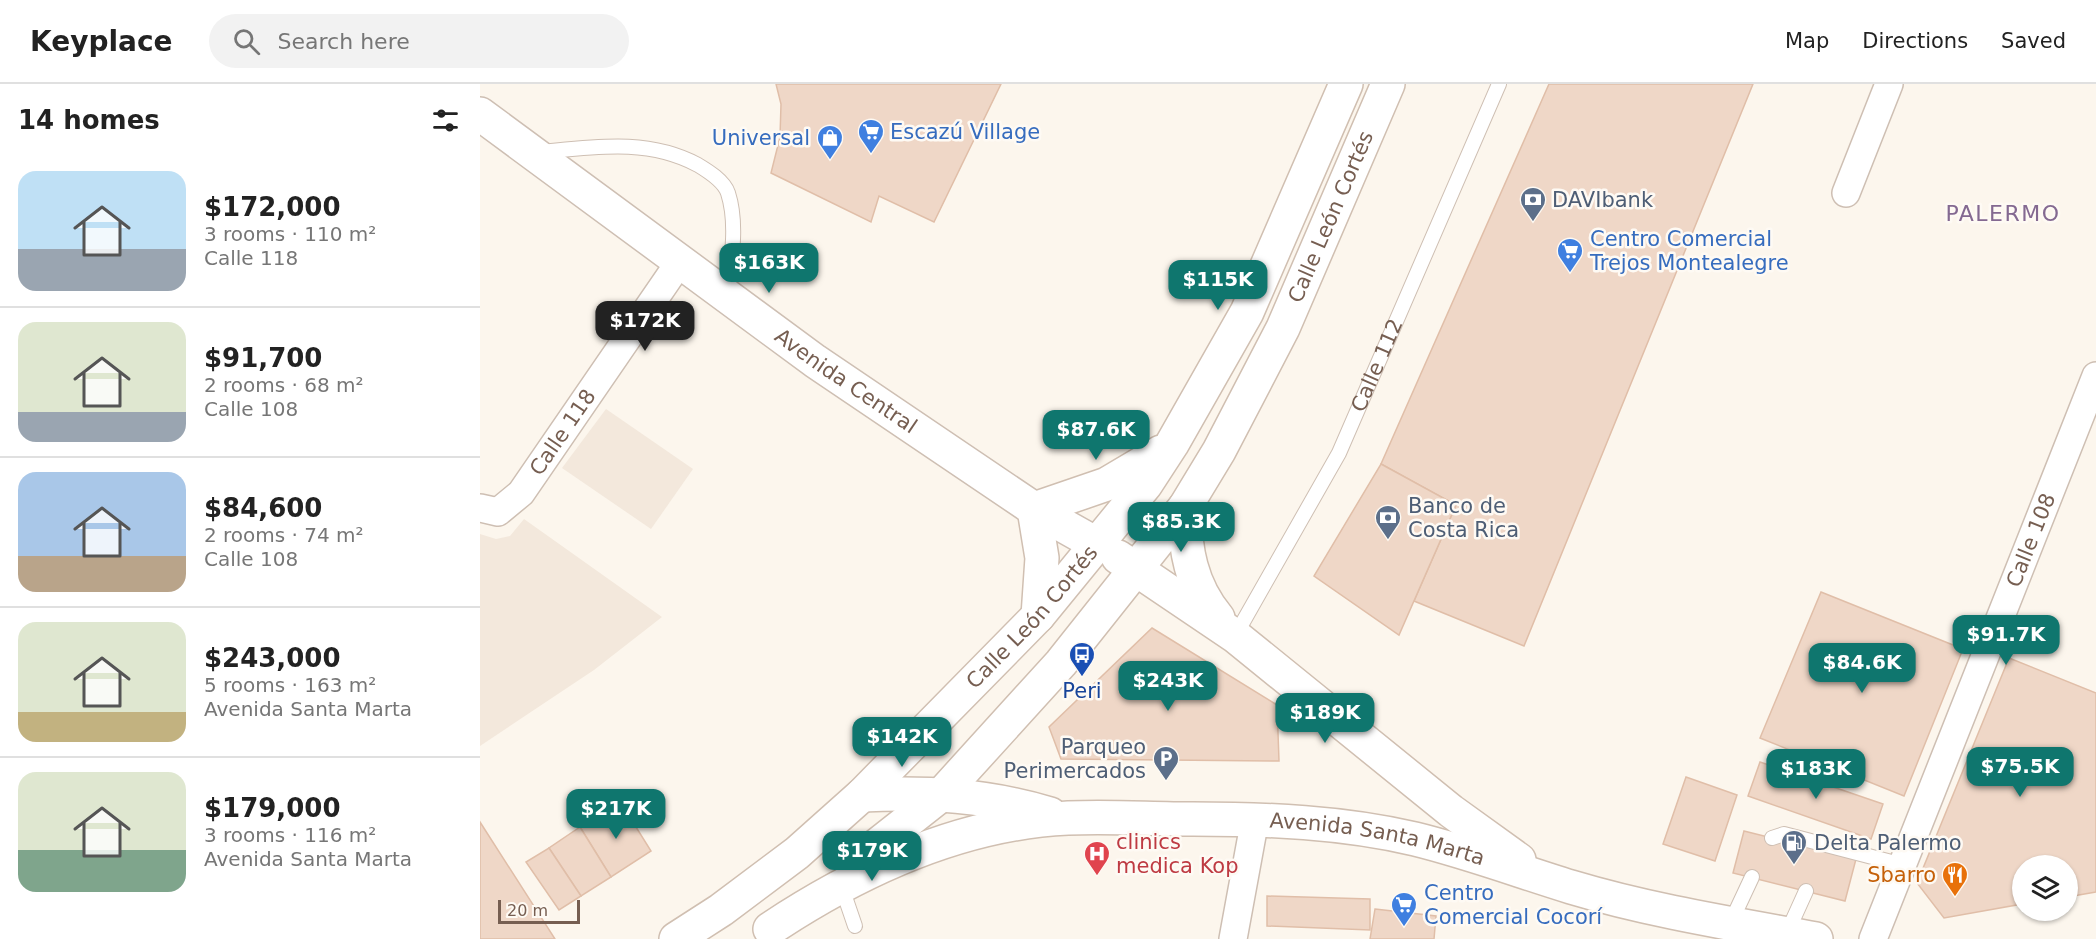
<!DOCTYPE html>
<html lang="en">
<head>
<meta charset="utf-8">
<style>
  :root { --surface:#fff; --page:#f2f2f2; --text:#222; --muted:#767676; --line:#e0e0e0; --accent:#0f766e }
  body { margin:0; font-family:"DejaVu Sans",sans-serif; background:var(--page); color:var(--text); height:100vh; display:flex; flex-direction:column; font-size:22px; white-space:nowrap }
  * { box-sizing:border-box; margin:0 }
  p { font-size:20px; color:var(--muted) }
  .icon { flex:none; width:33px; height:33px; fill:none; stroke:currentColor; stroke-width:2; stroke-linecap:round; stroke-linejoin:round }
  .map { position:relative; flex:1; overflow:hidden }
  .sheet { display:flex; flex-direction:column; background:var(--surface); width:480px }
  .sheet>* { flex:none }
  .buttons { position:absolute; left:1532px; top:771px; display:grid; gap:12px }
  .buttons a { display:grid; place-items:center; width:66px; height:66px; border-radius:50%; background:var(--surface); box-shadow:0 2px 4px #0004; font-size:30px }
  .scale { position:absolute; left:18px; bottom:15px; width:82px; box-sizing:border-box; padding-left:6px; border:3px solid #765e51; border-top:0; font-size:16px; line-height:21px; white-space:nowrap; color:#765e51; -webkit-text-stroke:4px #fefaf4; paint-order:stroke }
  .price { position:absolute; translate:-50% -51px; padding:0 14px; border-radius:12px; background:var(--accent); color:#fff; font-size:20px; line-height:39px; filter:drop-shadow(0 2px 3px #0008) }
  .price::after { content:''; position:absolute; left:50%; top:36px; width:18px; height:14px; margin-left:-9px; background:inherit; clip-path:polygon(0 0,100% 0,50% 100%) }
  .price.current { background:#222; color:#fff }
  ul { padding:0; list-style:none }
  li { display:flex; align-items:center; gap:18px; height:150px; padding:0 18px }
  li+li { border-top:2px solid var(--line) }
  li span { display:grid; place-items:center; flex:none; width:168px; height:120px; border-radius:18px; color:#555 }
  li>.icon { margin-inline-start:auto }
  span .icon { width:72px; height:72px; fill:#fffc; stroke-width:1 }
  li b { font-size:26px }
  h2 { display:flex; justify-content:space-between; align-items:center; height:72px; padding:0 18px; font-size:26px }
  header { display:flex; align-items:center; gap:36px; box-sizing:border-box; height:84px; padding:0 30px; background:var(--surface); border-bottom:2px solid var(--line) }
  header strong { font-size:28px }
  nav { display:flex; gap:33px; margin-inline-start:auto; font-size:21px }
  .search { width:420px; height:54px; background:var(--page); display:flex; align-items:center; gap:15px; box-sizing:border-box; padding:0 21px; border-radius:33px; color:var(--muted); font-size:22px }
  main { display:flex; flex:1; min-height:0 }
  .map>svg:first-child { display:block }
</style>
</head>
<body>
<header>
<strong>Keyplace</strong>
<div class="search"><svg class="icon" aria-label="search" viewBox="0 0 24 24"><circle cx="10" cy="10" r="6"/><path d="M15 15l6 6"/></svg>Search here</div>
<nav><a>Map</a><a>Directions</a><a>Saved</a></nav>
</header>
<main>
<section class="sheet">
<h2>14 homes<svg class="icon" aria-label="filters" viewBox="0 0 24 24"><path d="M4 7h16M4 17h16"/><circle cx="9" cy="7" r="2"/><circle cx="15" cy="17" r="2"/></svg></h2>
<ul>
<li><span style="background:linear-gradient(#bfe0f5 65%,#9aa5b1 0)"><svg class="icon" aria-label="home" viewBox="0 0 24 24"><path d="M3 11l9-7 9 7M6 9v11h12V9"/></svg></span><div><b>$172,000</b><p>3 rooms · 110 m²</p><p>Calle 118</p></div></li>
<li><span style="background:linear-gradient(#dfe7d0 75%,#9aa5b1 0)"><svg class="icon" aria-label="home" viewBox="0 0 24 24"><path d="M3 11l9-7 9 7M6 9v11h12V9"/></svg></span><div><b>$91,700</b><p>2 rooms · 68 m²</p><p>Calle 108</p></div></li>
<li><span style="background:linear-gradient(#a9c7e8 70%,#b9a48a 0)"><svg class="icon" aria-label="home" viewBox="0 0 24 24"><path d="M3 11l9-7 9 7M6 9v11h12V9"/></svg></span><div><b>$84,600</b><p>2 rooms · 74 m²</p><p>Calle 108</p></div></li>
<li><span style="background:linear-gradient(#dfe7d0 75%,#c2b280 0)"><svg class="icon" aria-label="home" viewBox="0 0 24 24"><path d="M3 11l9-7 9 7M6 9v11h12V9"/></svg></span><div><b>$243,000</b><p>5 rooms · 163 m²</p><p>Avenida Santa Marta</p></div></li>
<li><span style="background:linear-gradient(#dfe7d0 65%,#7fa58c 0)"><svg class="icon" aria-label="home" viewBox="0 0 24 24"><path d="M3 11l9-7 9 7M6 9v11h12V9"/></svg></span><div><b>$179,000</b><p>3 rooms · 116 m²</p><p>Avenida Santa Marta</p></div></li>
</ul>
</section>
<div class="map">
<svg width="1616" height="855" viewBox="0 0 1616 855">
  <rect width="100%" height="100%" fill="#fcf6ed"/>
  <g fill="#f3e8dc">
    <polygon points="126,325 213,385 171,445 82,384"/>
    <polygon points="44,435 182,533 114,586 0,662 0,450 16,455 30,452"/>
  </g>
  <g fill="#efd7c7" stroke="#e0bea8" stroke-width="1.5">
    <polygon points="296,0 521,0 454,138 399,112 391,138 291,89 300,53 301,20"/>
    <polygon points="1069,0 1273,0 1044,562 934,517 976,421 901,380"/>
    <polygon points="901,380 976,421 919,551 834,492"/>
    <polygon points="1341,508 1483,565 1424,712 1280,654"/>
    <polygon points="672,544 797,621 799,677 581,675 569,643"/>
    <polygon points="1529,574 1616,609 1616,808 1587,813 1587,782 1542,782 1542,820 1464,834 1437,799"/>
    <polygon points="1280,678 1403,720 1391,755 1268,712"/>
    <polygon points="1206,693 1257,711 1235,777 1183,760"/>
    <polygon points="141,719 171,767 131,793 100,743"/>
    <polygon points="0,738 75,855 0,855"/>
    <polygon points="100,743 131,793 101,812 69,764"/>
    <polygon points="1264,747 1376,775 1365,817 1253,789"/>
    <polygon points="69,764 101,812 79,826 46,778"/>
    <polygon points="787,812 890,815 890,846 787,842"/>
    <polygon points="895,825 956,832 954,855 890,855"/>
  </g>
  <g fill="none" stroke-linecap="round" stroke-linejoin="round">
    <defs>
      <g id="service">
        <path d="M60 68C114 63 168 54 218 81 228 87 244 97 248 109 258 140 251 177 248 210"/>
        <path id="s1" d="M755 552 859 369 1019 0"/>
        <polyline points="1292,754 1304,750 1423,781"/>
        <polyline points="361,801 375,842"/>
        <polyline points="1250,840 1272,793"/>
        <polyline points="1307,849 1326,807"/>
      </g>
      <g id="minor">
        <polyline points="1366,109 1409,0"/>
        <path id="s2" d="M0 424 18 428 41 409 201 176"/>
        <polyline points="753,855 775,735"/>
        <path id="s3" d="M1393 855 1616 292"/>
      </g>
      <g id="tertiary">
        <path id="s4" d="M0 30 335 277 554 425 618 461"/>
      </g>
      <g id="secondary">
        <path d="M705 423C704 464 711 502 738 534"/>
        <polyline points="638,473 755,552 971,727 1039,776"/>
        <polyline points="558,532 562,474 554,425 627,400 681,368"/>
        <path d="M382 711C446 708 508 711 570 730"/>
        <path id="s5" d="M372 781 462 710 581 579 705 423 739 367 803 244 908 0"/>
        <path id="s6" d="M290 845C379 786 480 739 588 734 629 732 671 735 713 735 786 735 863 738 935 755 988 768 1039 787 1091 803 1171 827 1254 840 1336 855"/>
        <path id="s7" d="M196 855 241 826 317 769 382 711 558 532 666 400 692 360 767 228 866 0"/>
      </g>
    </defs>
    <use href="#service" stroke="#cebfb3" stroke-width="16"/>
    <use href="#minor" stroke="#cebfb3" stroke-width="30"/>
    <use href="#tertiary" stroke="#cebfb3" stroke-width="36"/>
    <use href="#secondary" stroke="#d0bfb1" stroke-width="36"/>
    <use href="#service" stroke="#fff" stroke-width="14"/>
    <use href="#minor" stroke="#fff" stroke-width="27"/>
    <use href="#tertiary" stroke="#fff" stroke-width="33"/>
    <use href="#secondary" stroke="#fff" stroke-width="33"/>
  </g>
  <defs>
    <symbol id="supermarket-pin" viewBox="-11 -11 22 30"><path d="M0 17L-7.5 6A9.5 9.5 0 1 1 7.5 6Z" fill="#3f7fe0" stroke="#fefaf4"/><path d="M-6-5.5h2.5l.6 2H6L4.5 2H-2.5L-4.4-4H-6ZM-1.5 3.2a1.3 1.3 0 1 0 .1 0ZM3 3.2a1.3 1.3 0 1 0 .1 0Z" fill="#fff"/></symbol>
    <symbol id="shop-pin" viewBox="-11 -11 22 30"><path d="M0 17L-7.5 6A9.5 9.5 0 1 1 7.5 6Z" fill="#3f7fe0" stroke="#fefaf4"/><path d="M-5-2.5h2.3a2.7 3.5 0 0 1 5.4 0H5L5.5 6h-11ZM-1.5-2.5h3a1.5 2.3 0 0 0-3 0Z" fill="#fff"/></symbol>
    <symbol id="bank-pin" viewBox="-11 -11 22 30"><path d="M0 17L-7.5 6A9.5 9.5 0 1 1 7.5 6Z" fill="#5c6f8a" stroke="#fefaf4"/><path d="M-6-4H6V4H-6ZM0-2.3a2.3 2.3 0 1 0 0 4.6a2.3 2.3 0 1 0 0-4.6Z" fill="#fff"/></symbol>
    <symbol id="bus-pin" viewBox="-11 -11 22 30"><path d="M0 17L-7.5 6A9.5 9.5 0 1 1 7.5 6Z" fill="#1a4fb4" stroke="#fefaf4"/><path d="M-5-6H5V4H4V6H2V4H-2V6H-4V4H-5ZM-3.5-4V0h7V-4ZM-3.5 1.2v1.5H-2V1.2ZM2 1.2v1.5H3.5V1.2Z" fill="#fff"/></symbol>
    <symbol id="parking-pin" viewBox="-11 -11 22 30"><path d="M0 17L-7.5 6A9.5 9.5 0 1 1 7.5 6Z" fill="#5c6f8a" stroke="#fefaf4"/><path d="M-3.5-5.5H1a3.5 3.5 0 0 1 0 7H-1V5.5H-3.5ZM-1-3.4V-.6H.8a1.4 1.4 0 0 0 0-2.8Z" fill="#fff"/></symbol>
    <symbol id="fuel-pin" viewBox="-11 -11 22 30"><path d="M0 17L-7.5 6A9.5 9.5 0 1 1 7.5 6Z" fill="#5c6f8a" stroke="#fefaf4"/><path d="M-5.5-6h7V0h2V4h1.3V-2.5L3-4.5l.8-.8L6-3V5H2.5V1h-1V6h-7ZM-4.2-4.7v3.2H.2V-4.7Z" fill="#fff"/></symbol>
    <symbol id="hospital-pin" viewBox="-11 -11 22 30"><path d="M0 17L-7.5 6A9.5 9.5 0 1 1 7.5 6Z" fill="#e0444e" stroke="#fefaf4"/><path d="M-5-5h3v3.5h4V-5h3V5h-3V1.5h-4V5h-3Z" fill="#fff"/></symbol>
    <symbol id="restaurant-pin" viewBox="-11 -11 22 30"><path d="M0 17L-7.5 6A9.5 9.5 0 1 1 7.5 6Z" fill="#e8710a" stroke="#fefaf4"/><path d="M-5-6h1v4h1v-4h1v4h1v-4h1v5L-1.5 .5V6h-2V.5L-5-1ZM5-6V6H3V1.5H1.5Q1.5-4 5-6Z" fill="#fff"/></symbol>
  </defs>
  <g fill-rule="evenodd">
    <use href="#supermarket-pin" x="376" y="33" width="30" height="40"/>
    <use href="#shop-pin" x="335" y="39" width="30" height="40"/>
    <use href="#bank-pin" x="1038" y="101" width="30" height="40"/>
    <use href="#supermarket-pin" x="1075" y="152" width="30" height="40"/>
    <use href="#bank-pin" x="893" y="419" width="30" height="40"/>
    <use href="#bus-pin" x="587" y="556" width="30" height="40"/>
    <use href="#parking-pin" x="671" y="660" width="30" height="40"/>
    <use href="#fuel-pin" x="1299" y="744" width="30" height="40"/>
    <use href="#hospital-pin" x="602" y="755" width="30" height="40"/>
    <use href="#restaurant-pin" x="1460" y="776" width="30" height="40"/>
    <use href="#supermarket-pin" x="909" y="806" width="30" height="40"/>
  </g>
  <g text-anchor="middle" dominant-baseline="central" stroke-width="5" stroke-linejoin="round" paint-order="stroke">
    <g font-size="21" fill="#366cbe" stroke="#fefaf4" text-anchor="start">
      <text x="410" y="48">Escazú Village</text>
      <text x="330" y="54" text-anchor="end">Universal</text>
      <text x="1110" y="155">Centro Comercial<tspan x="1110" dy="24">Trejos Montealegre</tspan></text>
      <text x="944" y="809">Centro<tspan x="944" dy="24">Comercial Cocorí</tspan></text>
    </g>
    <g font-size="21" fill="#4e5e75" stroke="#fefaf4" text-anchor="start">
      <text x="1072" y="116">DAVIbank</text>
      <text x="928" y="422">Banco de<tspan x="928" dy="24">Costa Rica</tspan></text>
      <text x="666" y="663" text-anchor="end">Parqueo<tspan x="666" dy="24">Perimercados</tspan></text>
      <text x="1334" y="759">Delta Palermo</text>
    </g>
    <g font-size="21" fill="#765e51" stroke="#fefaf4">
      <text stroke="none"><textPath href="#s5" startOffset="816">Calle León Cortés</textPath></text>
      <text stroke="none"><textPath href="#s1" startOffset="306">Calle 112</textPath></text>
      <text stroke="none"><textPath href="#s4" startOffset="453">Avenida Central</textPath></text>
      <text stroke="none"><textPath href="#s2" startOffset="122">Calle 118</textPath></text>
      <text stroke="none"><textPath href="#s3" startOffset="429">Calle 108</textPath></text>
      <text stroke="none"><textPath href="#s7" startOffset="482">Calle León Cortés</textPath></text>
      <text stroke="none"><textPath href="#s6" startOffset="633">Avenida Santa Marta</textPath></text>
    </g>
    <g font-size="21" fill="#164399" stroke="#fefaf4">
      <text x="602" y="607">Peri</text>
    </g>
    <g font-size="21" fill="#be3a42" stroke="#fefaf4" text-anchor="start">
      <text x="636" y="758">clinics<tspan x="636" dy="24">medica Kop</tspan></text>
    </g>
    <g font-size="21" fill="#c56008" stroke="#fefaf4" text-anchor="end">
      <text x="1456" y="791">Sbarro</text>
    </g>
    <g font-size="22" letter-spacing="1.5" fill="#846991" stroke="#fefaf4">
      <text x="1523" y="129">PALERMO</text>
    </g>
  </g>
</svg>
<div class="buttons">
<a><svg class="icon" aria-label="layers" viewBox="0 0 24 24"><path d="M12 4l9 5-9 5-9-5zM3 14l9 5 9-5"/></svg></a>
</div>
<div class="scale">20 m</div>
<b class="price" style="left:289px;top:210px">$163K</b>
<b class="price" style="left:738px;top:227px">$115K</b>
<b class="price current" style="left:165px;top:268px">$172K</b>
<b class="price" style="left:616px;top:377px">$87.6K</b>
<b class="price" style="left:701px;top:469px">$85.3K</b>
<b class="price" style="left:1526px;top:582px">$91.7K</b>
<b class="price" style="left:1382px;top:610px">$84.6K</b>
<b class="price" style="left:688px;top:628px">$243K</b>
<b class="price" style="left:845px;top:660px">$189K</b>
<b class="price" style="left:422px;top:684px">$142K</b>
<b class="price" style="left:1540px;top:714px">$75.5K</b>
<b class="price" style="left:1336px;top:716px">$183K</b>
<b class="price" style="left:136px;top:756px">$217K</b>
<b class="price" style="left:392px;top:798px">$179K</b>
</div>
</main>
</body>
</html>
